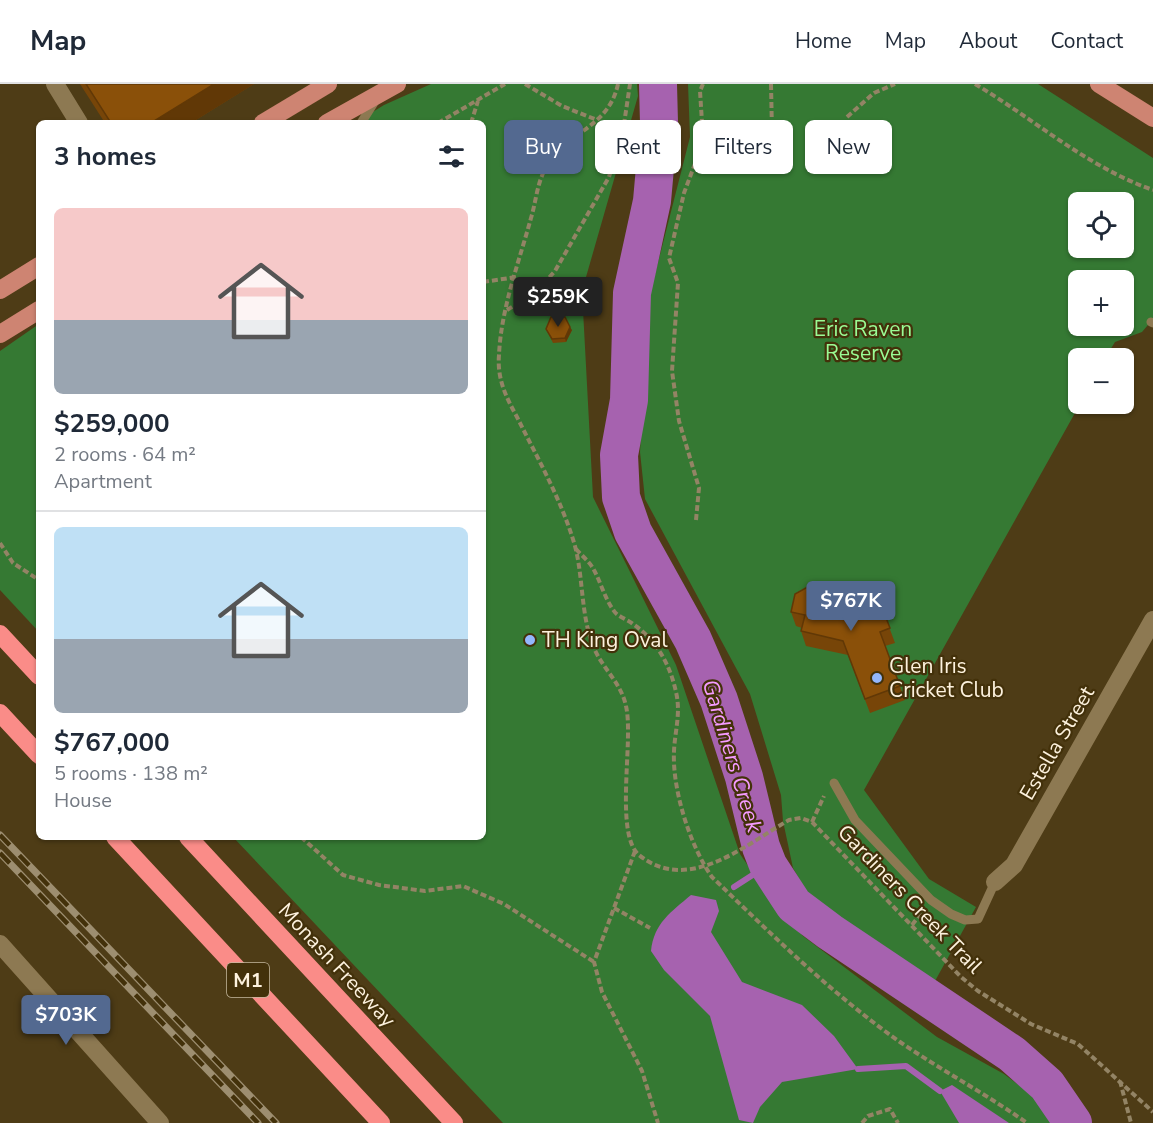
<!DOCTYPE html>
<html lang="en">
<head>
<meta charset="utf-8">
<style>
  :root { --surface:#fff; --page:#f2f2f3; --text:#1f2937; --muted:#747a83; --line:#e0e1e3; --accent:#536990 }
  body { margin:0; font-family:"Nunito Sans",sans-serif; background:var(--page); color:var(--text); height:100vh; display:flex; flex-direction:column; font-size:22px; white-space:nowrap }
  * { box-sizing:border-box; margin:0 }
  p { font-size:20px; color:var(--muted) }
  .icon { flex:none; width:33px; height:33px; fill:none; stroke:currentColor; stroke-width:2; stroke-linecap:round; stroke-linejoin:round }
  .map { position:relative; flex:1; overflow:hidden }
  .sheet { position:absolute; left:36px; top:36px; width:450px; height:720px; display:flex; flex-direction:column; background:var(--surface); border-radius:9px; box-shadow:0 2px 4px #0004 }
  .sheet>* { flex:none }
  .hud { position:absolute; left:504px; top:36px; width:558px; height:54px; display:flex; gap:12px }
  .fabs { position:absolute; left:1068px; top:108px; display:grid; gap:12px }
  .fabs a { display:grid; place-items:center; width:66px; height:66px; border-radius:9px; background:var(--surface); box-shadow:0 2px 4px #0004; font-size:30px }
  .price { position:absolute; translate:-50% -51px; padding:0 14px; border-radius:6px; background:var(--accent); color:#fff; font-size:20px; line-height:39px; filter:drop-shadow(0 2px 3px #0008) }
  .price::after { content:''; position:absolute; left:50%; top:36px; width:18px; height:14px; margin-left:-9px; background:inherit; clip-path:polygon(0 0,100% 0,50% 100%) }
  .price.current { background:#222; color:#fff }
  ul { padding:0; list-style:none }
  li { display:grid; align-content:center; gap:12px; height:318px; padding:0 18px }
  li+li { border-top:2px solid var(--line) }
  li span { display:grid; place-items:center; height:186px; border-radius:9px; color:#555 }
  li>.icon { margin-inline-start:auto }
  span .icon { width:108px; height:108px; fill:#fffc; stroke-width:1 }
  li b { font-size:26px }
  h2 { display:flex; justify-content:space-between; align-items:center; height:72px; padding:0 18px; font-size:26px }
  .pill { padding:0 21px; border-radius:9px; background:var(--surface); box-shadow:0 2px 4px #0004; font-size:21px; line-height:54px }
  .pill.current { background:var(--accent); color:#fff }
  header { display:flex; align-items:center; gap:36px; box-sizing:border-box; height:84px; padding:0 30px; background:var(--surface); border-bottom:2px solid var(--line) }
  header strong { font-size:28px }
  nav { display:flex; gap:33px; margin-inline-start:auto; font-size:21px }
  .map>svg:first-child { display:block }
</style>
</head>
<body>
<header>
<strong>Map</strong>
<nav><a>Home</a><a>Map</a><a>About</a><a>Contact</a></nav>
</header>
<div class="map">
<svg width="1153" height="1039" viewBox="0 0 1153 1039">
  <rect width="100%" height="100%" fill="#4e3c16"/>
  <g fill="#357933" fill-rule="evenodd">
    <polygon points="431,0 637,0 638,12 582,207 593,413 676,581 740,770 777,824 803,852 937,953 1004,990 1039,1016 1059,1039 503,1039 233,753 483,753 483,39 355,39 384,21"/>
    <path d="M688 0H1038L1153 74V235L1142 248 1115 258 1105 274H1078L1080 320 864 706 929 795 976 823 935 897 812 817 793 784 783 737 781 711 750 610 645 415 640 368 649 214 690 53ZM1078 118H1124V164H1078ZM1078 196H1124V242H1078Z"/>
    <polygon points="39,240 39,548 0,506 0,267"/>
  </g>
  <g fill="#a662af">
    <path d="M691 811 716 816 719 827 711 848 742 898 802 921 834 952 858 985 782 998 760 1023 753 1039 739 1036 710 932 664 886 651 867C654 839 671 828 691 811Z"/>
    <polygon points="952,1001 1009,1039 959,1039 940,1007"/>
  </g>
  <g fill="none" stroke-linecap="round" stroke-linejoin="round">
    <g stroke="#a662af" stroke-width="6">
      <polyline points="734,803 768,781"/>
      <polyline points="858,985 906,982 940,1007"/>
    </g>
    <polyline stroke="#a662af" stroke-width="38" points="658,0 659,39 652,117 632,209 629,316 619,371 621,413 633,448 693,556 719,616 744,693 761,763 768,781 794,821 830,848 1012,970 1047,1001 1073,1039"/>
    <g stroke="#938465" stroke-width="4" stroke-dasharray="6 3" stroke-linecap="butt">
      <polyline points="525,0 562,22 597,36"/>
      <path d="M618 0C609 42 572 46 550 77 537 95 537 114 531 134 519 178 501 225 499 271 497 295 506 313 517 333 538 375 562 417 575 462 583 493 581 526 591 556 598 581 621 597 626 622 634 656 614 750 639 771 688 811 745 761 789 736L801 734 812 738 961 893 978 907 1031 940 1078 960 1153 1028"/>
      <polyline points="771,0 772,48"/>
      <path d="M975 0C1034 35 1087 83 1153 106"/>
      <polyline points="847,33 874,9 895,0"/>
      <polyline points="438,39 505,0"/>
      <polyline points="471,39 478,17"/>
      <polyline points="483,198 516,193"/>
      <polyline points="507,226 536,208 555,187 609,93 624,40 630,0"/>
      <polyline points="696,436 699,404 679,337 672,287 678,199 669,174 684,109 699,69 702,38 700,7 703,0"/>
      <polyline points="0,459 13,479 39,496"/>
      <path d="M576 465C582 472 590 478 594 486 601 499 605 515 614 527 618 533 627 535 633 540 656 556 670 580 676 608 681 629 675 646 674 667 672 705 690 762 712 793 771 850 832 910 900 958 941 986 986 1010 1027 1039"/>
      <polyline points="812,738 824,712"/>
      <polyline points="301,753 343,791 379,801 425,807 463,802 504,820 594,878"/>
      <polyline points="635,767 594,878 602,908 642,987 658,1039"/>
      <polyline points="614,824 650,844"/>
      <polyline points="912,841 922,828"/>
      <polyline points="1120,997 1131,1039"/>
      <polyline points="862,1039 868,1032 890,1025 898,1039"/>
    </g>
    <g stroke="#8d7952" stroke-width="9">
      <polyline points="361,39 375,17"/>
      <polyline points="1151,238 1153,239"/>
      <polyline points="834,699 855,736 931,816 951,830 965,836 978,835 995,798"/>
    </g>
    <g stroke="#8d7952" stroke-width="18">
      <polyline points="55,0 79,39"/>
      <polyline points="995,798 1014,781 1153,536"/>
      <polyline points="0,860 160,1039"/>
    </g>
    <g stroke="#ce8472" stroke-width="18">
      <polyline points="1099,0 1153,34"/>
      <polyline points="263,39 328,0"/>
      <polyline points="327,39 397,0"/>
      <polyline points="0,206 39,182"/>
      <polyline points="0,250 39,226"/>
    </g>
    <g stroke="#fa8c88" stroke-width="18">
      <polyline points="0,550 39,592"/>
      <polyline points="0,629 39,671"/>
      <polyline points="115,753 381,1039"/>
      <polyline points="188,753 454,1039"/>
    </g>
    <defs>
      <g id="rail">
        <polyline points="0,751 276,1039"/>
        <polyline points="0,769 258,1039"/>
      </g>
    </defs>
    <use href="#rail" stroke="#9d8e70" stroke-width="7"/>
    <use href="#rail" stroke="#43310a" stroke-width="4.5" stroke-dasharray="14" stroke-linecap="butt"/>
  </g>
  <g fill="#774508">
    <polygon points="80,0 254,0 191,39 105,39"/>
    <polygon points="546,245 572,246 566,258 553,259"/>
    <polygon points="878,513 895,559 885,562 905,616 870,629 848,571 806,562 801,547 802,544 796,542 791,528"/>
  </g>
  <g fill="#613806">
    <polygon points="214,0 254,0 191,39 151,39"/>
    <polygon points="570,243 572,246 566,258 565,254"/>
  </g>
  <g fill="#8a5009" stroke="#613806" stroke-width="1.5">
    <polygon points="86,0 214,0 151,39 111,39"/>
    <polygon points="551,233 565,233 570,243 565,254 552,255 546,245"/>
    <polygon points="813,500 878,513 890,544 880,548 900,602 865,615 843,557 801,547 805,531 791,528 795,510"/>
  </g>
  <g fill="#93b7fd" stroke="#43310a" stroke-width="2">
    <circle cx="530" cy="556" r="6"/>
    <circle cx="877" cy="594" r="6"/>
  </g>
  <g text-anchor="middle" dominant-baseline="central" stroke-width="4.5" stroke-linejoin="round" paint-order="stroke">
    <rect fill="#43310a" stroke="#c5b89e" stroke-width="1.5" x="227" y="879" width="42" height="34" rx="4.5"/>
    <g font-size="20" font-weight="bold" fill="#fdf2de">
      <text x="248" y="896">M1</text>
    </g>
    <g font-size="21" fill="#9afb94" stroke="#43310a">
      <text x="863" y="245">Eric Raven<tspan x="863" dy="24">Reserve</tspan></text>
    </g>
    <g font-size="21" fill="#fdf2de" stroke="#43310a" text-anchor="start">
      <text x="542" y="556">TH King Oval</text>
      <text x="889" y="582">Glen Iris<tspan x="889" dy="24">Cricket Club</tspan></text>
    </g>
    <g font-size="21" fill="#fdf2de" stroke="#43310a">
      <text transform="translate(1057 659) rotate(-60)">Estella Street</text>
      <text transform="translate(910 815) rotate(46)">Gardiners Creek Trail</text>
      <text transform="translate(337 881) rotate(47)">Monash Freeway</text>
    </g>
    <g font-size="22" font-style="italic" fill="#f49bff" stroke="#43310a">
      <text transform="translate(732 672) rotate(73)">Gardiners Creek</text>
    </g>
  </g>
</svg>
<div class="fabs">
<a><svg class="icon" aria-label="locate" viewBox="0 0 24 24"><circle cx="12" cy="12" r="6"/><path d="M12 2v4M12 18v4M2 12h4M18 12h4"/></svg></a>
<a>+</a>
<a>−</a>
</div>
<b class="price current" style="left:558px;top:244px">$259K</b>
<b class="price" style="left:851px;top:548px">$767K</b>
<b class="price" style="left:66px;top:962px">$703K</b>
<div class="hud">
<a class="pill current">Buy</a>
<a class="pill">Rent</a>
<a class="pill">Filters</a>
<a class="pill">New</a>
</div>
<section class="sheet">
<h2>3 homes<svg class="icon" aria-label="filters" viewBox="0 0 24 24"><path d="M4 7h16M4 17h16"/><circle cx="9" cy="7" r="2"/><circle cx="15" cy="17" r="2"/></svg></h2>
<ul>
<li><span style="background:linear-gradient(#f6c9c9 60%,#9aa5b1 0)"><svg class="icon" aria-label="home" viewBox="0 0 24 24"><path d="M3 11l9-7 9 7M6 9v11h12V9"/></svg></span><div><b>$259,000</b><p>2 rooms · 64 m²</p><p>Apartment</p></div></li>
<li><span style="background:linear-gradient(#bfe0f5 60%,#9aa5b1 0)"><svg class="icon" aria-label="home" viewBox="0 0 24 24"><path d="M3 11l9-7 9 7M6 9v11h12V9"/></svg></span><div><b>$767,000</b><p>5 rooms · 138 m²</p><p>House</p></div></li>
</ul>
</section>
</div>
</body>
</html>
